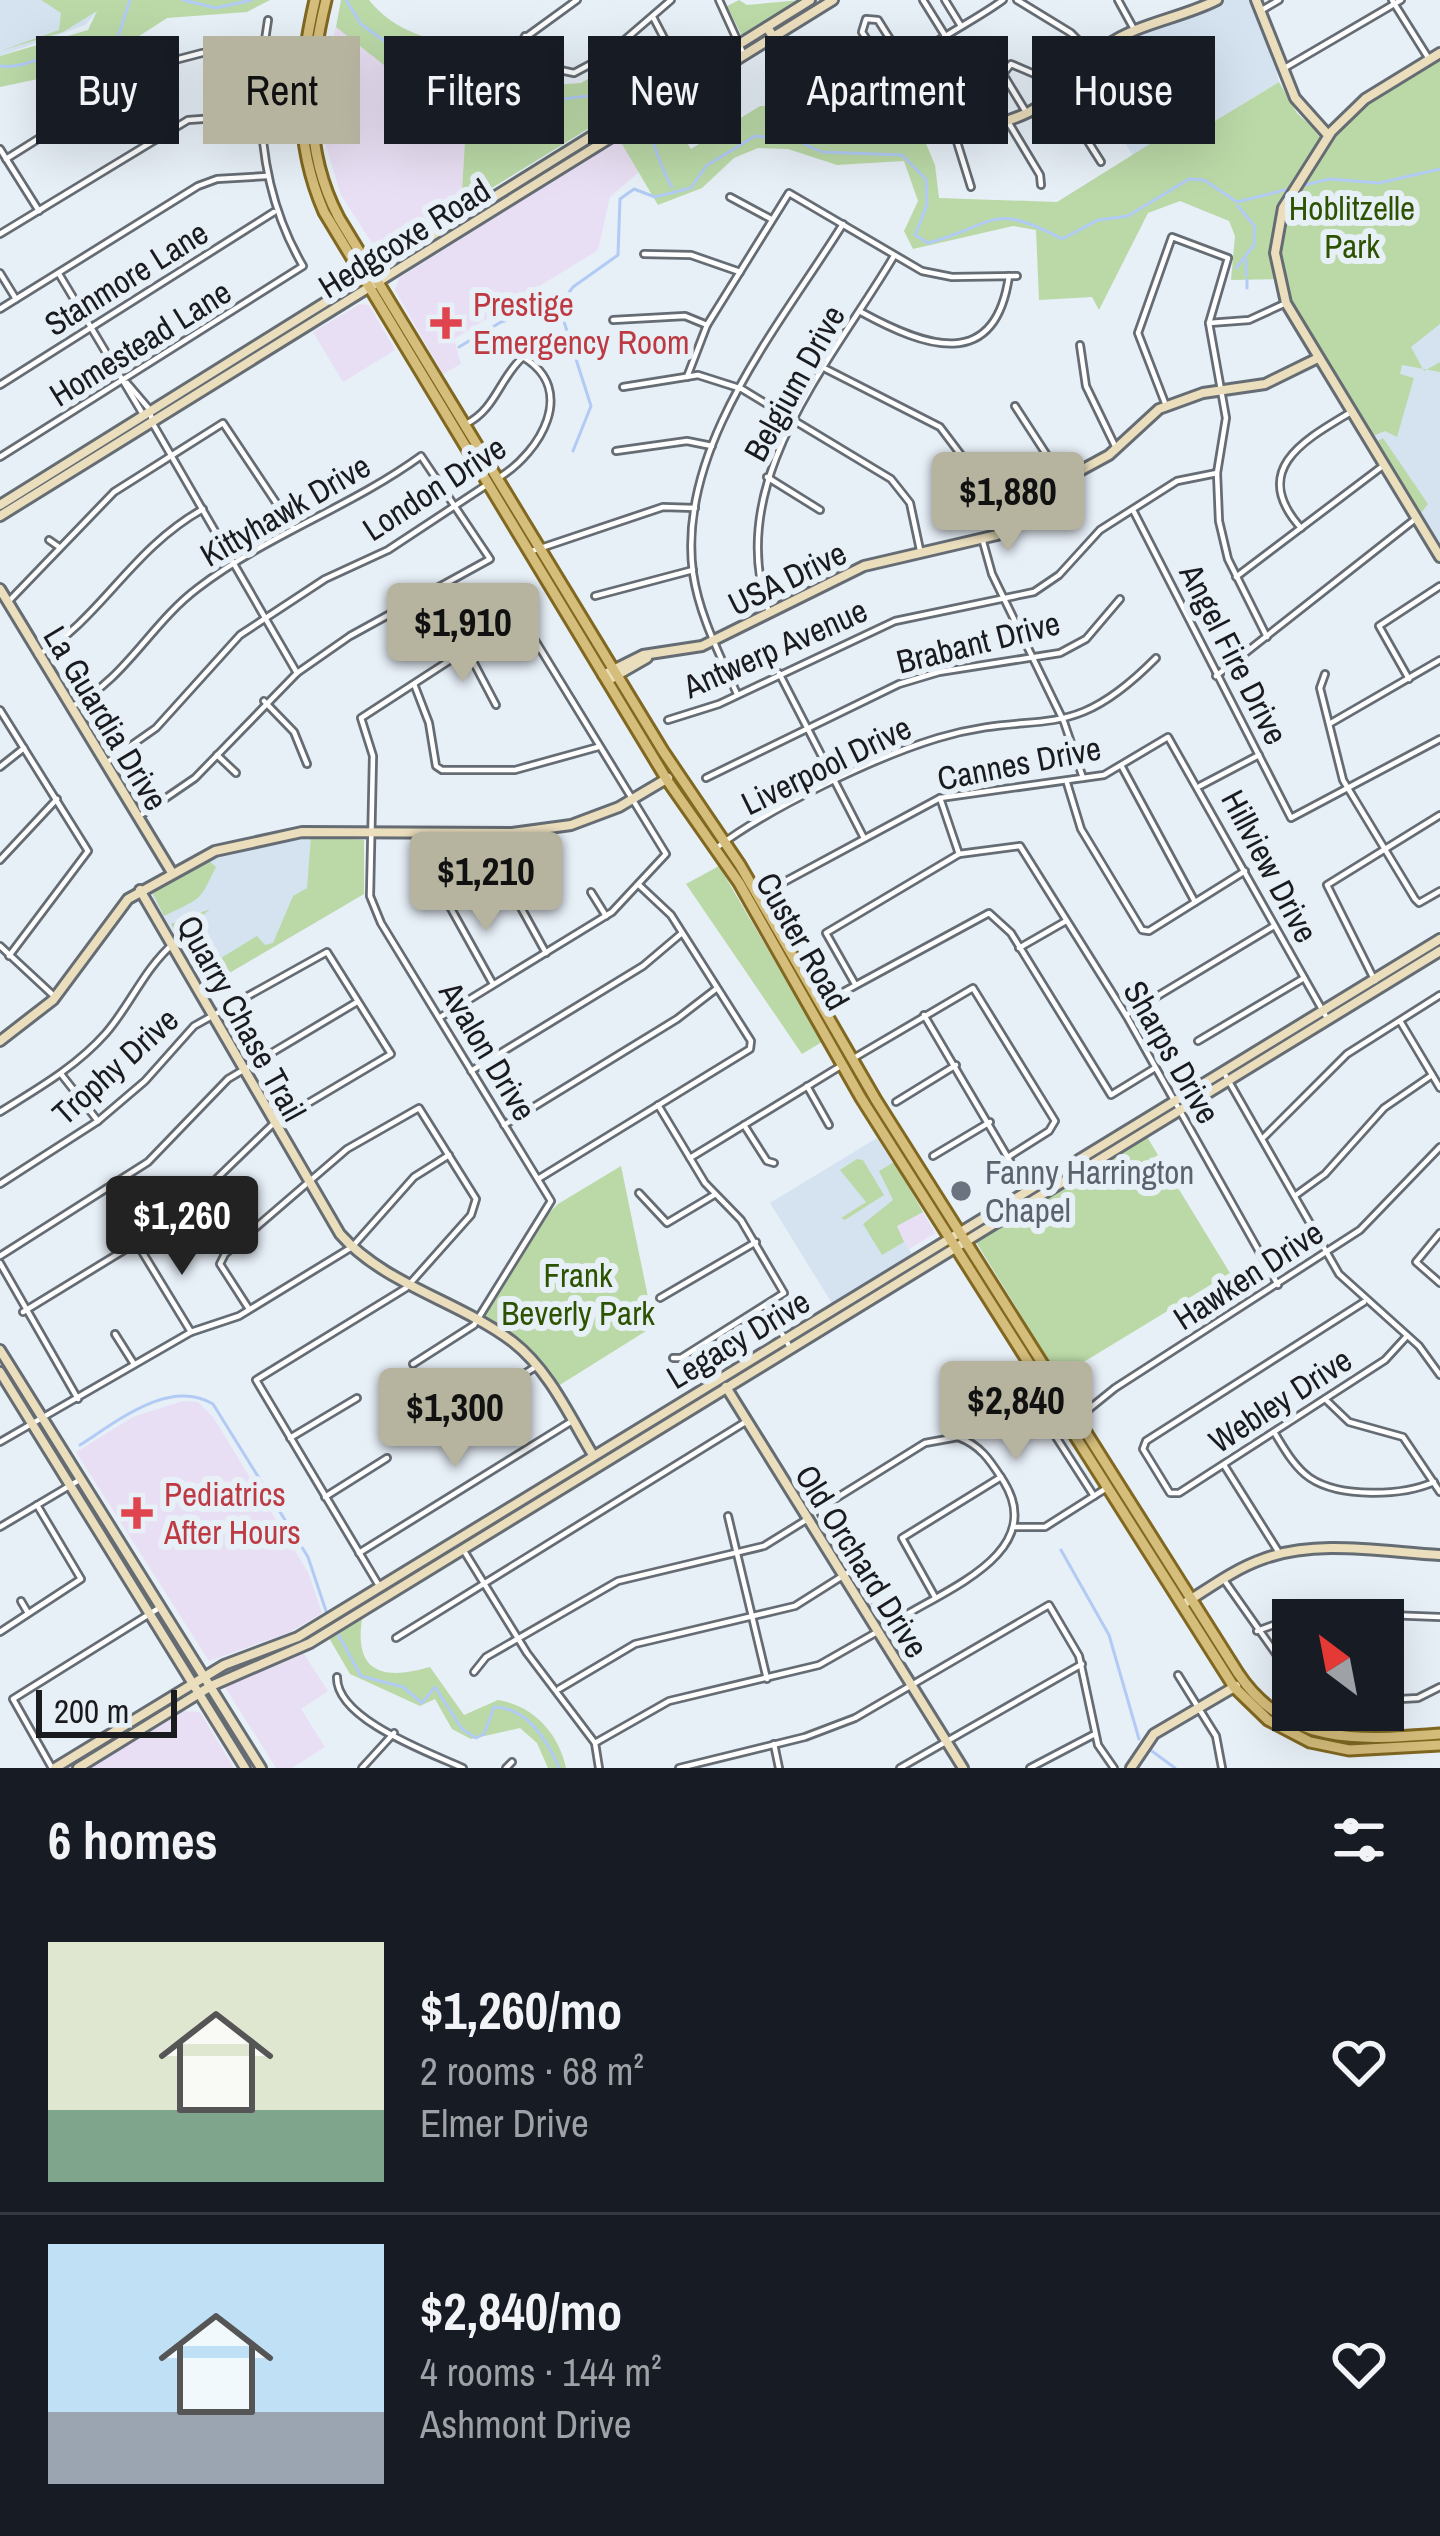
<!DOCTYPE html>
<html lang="en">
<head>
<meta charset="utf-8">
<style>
  :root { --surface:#171b24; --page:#20242c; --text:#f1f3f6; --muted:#9ea1a6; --line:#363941; --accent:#b6b49f }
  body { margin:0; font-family:"Archivo Narrow",sans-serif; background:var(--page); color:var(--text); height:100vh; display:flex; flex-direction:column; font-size:45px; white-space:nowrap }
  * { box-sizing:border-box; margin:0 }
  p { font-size:39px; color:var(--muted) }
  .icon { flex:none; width:66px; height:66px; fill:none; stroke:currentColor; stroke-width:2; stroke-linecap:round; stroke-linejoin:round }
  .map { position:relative; height:1768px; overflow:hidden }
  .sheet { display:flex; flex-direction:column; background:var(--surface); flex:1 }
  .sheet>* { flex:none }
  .banner { position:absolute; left:36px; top:36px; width:1368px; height:108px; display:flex; gap:24px }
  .needle { width:78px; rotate:328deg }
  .tools { position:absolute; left:1272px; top:1599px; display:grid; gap:24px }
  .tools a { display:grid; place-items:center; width:132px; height:132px; border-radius:0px; background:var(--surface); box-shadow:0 12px 48px #0002; font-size:60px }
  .scale { position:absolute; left:36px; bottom:30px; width:141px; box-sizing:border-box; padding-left:12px; border:6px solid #191b1e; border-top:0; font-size:33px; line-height:42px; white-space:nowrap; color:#191b1e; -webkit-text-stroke:9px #e7eff7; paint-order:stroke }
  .price { position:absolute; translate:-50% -102px; padding:0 27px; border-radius:12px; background:var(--accent); color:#111; font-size:39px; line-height:78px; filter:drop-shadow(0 3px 6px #0008) }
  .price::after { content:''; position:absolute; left:50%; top:72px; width:36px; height:27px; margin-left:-18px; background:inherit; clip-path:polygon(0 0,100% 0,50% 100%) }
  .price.active { background:#222; color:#fff }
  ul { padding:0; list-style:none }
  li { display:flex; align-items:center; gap:36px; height:300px; padding:0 48px }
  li+li { border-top:3px solid var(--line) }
  li span { display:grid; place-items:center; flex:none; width:336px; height:240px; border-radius:0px; color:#555 }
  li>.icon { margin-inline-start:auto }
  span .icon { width:144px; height:144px; fill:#fffc; stroke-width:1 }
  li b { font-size:51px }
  h2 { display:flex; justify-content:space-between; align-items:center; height:144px; padding:0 48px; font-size:51px }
  .pill { padding:0 42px; border-radius:0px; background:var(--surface); box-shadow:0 12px 48px #0002; font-size:42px; line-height:108px }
  .pill.active { background:var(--accent); color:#111 }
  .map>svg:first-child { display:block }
</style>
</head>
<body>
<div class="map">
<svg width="1440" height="1768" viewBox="0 0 1440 1768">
  <rect width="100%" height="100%" fill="#e7eff7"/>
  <g fill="#e9dff4">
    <polygon points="336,27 404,81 467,107 461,207 381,257 341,195 323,137 323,75"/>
    <polygon points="619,139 640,171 610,197 598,250 454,339 461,364 443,374 395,290 399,278"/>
    <polygon points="360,304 369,305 395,350 343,382 313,332"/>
    <polygon points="921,1209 935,1233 909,1249 894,1225"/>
    <polygon points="183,1401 198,1402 213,1417 308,1572 322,1613 290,1632 209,1661 76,1452 133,1417"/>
    <polygon points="304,1654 328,1691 301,1709 325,1747 292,1768 276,1768 225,1687"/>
    <polygon points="184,1711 200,1712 234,1768 89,1768"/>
  </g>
  <g fill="#d5e3f1">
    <polygon points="0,0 108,0 85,25 0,56"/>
    <polygon points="1226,0 1249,0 1269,39 1279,82 1215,121 1158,139 1133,156 1083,75 1116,46"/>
    <polygon points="1440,317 1440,545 1357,411 1387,393 1408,343"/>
    <polygon points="310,838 362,839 362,895 207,986 148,891 204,861 257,844"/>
    <polygon points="877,1138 921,1209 895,1226 913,1256 833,1305 770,1203"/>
  </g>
  <g fill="#bbd9a7">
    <polygon points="41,0 270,0 247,12 167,18 90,68 0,87 0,56 88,30 97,11 63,32 0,51 59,30 61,13"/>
    <path d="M341 0H369C414 56 487 34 524 87L581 83 610 66 630 91 669 79 461 207 467 107 404 81 336 27Z"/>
    <polygon points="739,0 747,5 801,0 742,36 727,6"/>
    <polygon points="1440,59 1440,324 1411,347 1424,371 1440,362 1440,372 1402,365 1400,374 1414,378 1397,437 1385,431 1373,436 1293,309 1281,279 1231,280 1235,236 1229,221 1180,201 1148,213 1099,310 1092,297 1039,300 1036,230 1013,226 913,249 904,231 918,201 904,161 837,165 788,149 758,148 734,158 702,188 658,205 619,139 666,111 691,149 760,106 783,106 922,134 935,165 939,198 1057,202 1158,139 1215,121 1279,82 1297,113 1329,143 1354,113"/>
    <polygon points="1383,438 1428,504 1421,513 1376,442"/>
    <polygon points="311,836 364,840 364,894 207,986 171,924 210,909 188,928 194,937 203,936 221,958 257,936 265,945 273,943 293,896 307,888"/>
    <path d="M208 860 216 867C199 900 206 896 164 916L151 890Z"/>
    <polygon points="719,866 822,1042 802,1054 686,884"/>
    <polygon points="1147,1137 1230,1273 1059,1377 976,1242"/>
    <polygon points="857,1159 863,1160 884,1195 845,1220 841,1218 866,1202 840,1170"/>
    <polygon points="894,1162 923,1212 897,1226 904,1242 882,1255 863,1224 893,1200 879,1171"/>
    <polygon points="621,1166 654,1326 555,1388 523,1345 482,1317 541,1221 558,1204"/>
    <path d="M362 1619C354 1672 382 1681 430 1667L464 1715 498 1700C534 1706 559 1734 566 1768H548L537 1743 520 1728 471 1739 452 1729 435 1699 420 1706 350 1674 329 1638Z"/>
  </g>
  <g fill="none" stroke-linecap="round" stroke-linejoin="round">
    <g stroke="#b2cbf5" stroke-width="3">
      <polyline points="183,0 216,8 252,0"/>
      <path d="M346 0 361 24 409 59 435 50C459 76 485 97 521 102 551 107 607 83 630 105 654 126 656 162 672 187"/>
      <path d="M0 66C33 70 55 42 91 59L118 37 130 0"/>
      <polyline points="1246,260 1246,275"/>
      <polyline points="1236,268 1254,245 1255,227 1238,206"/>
      <polyline points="1247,279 1247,288"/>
      <polyline points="559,306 591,406 573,451"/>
      <path d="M459 347 501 322 559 306 573 287 618 255 620 199 634 189 655 197 691 188 706 166 755 136 798 141 822 152 902 155 926 179 927 205 915 235 928 243C998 224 990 201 1062 239L1098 220 1128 216 1189 179 1204 180 1237 202 1329 179 1379 183 1440 169"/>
      <path d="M80 1445C118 1421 169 1378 213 1404L308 1557 326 1611"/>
      <polyline points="1061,1550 1109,1635 1139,1739"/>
      <path d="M338 1634 361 1676 403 1687 422 1703 435 1687 462 1729 476 1738 484 1734 494 1707C526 1707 547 1739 559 1768"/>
      <polyline points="1149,1749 1175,1768"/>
    </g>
    <defs>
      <g id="street">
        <polyline points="719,0 744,55"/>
        <polyline points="923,0 946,37"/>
        <polyline points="945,0 961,26"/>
        <polyline points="1017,0 1071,33 1094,56"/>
        <polyline points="1118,0 1135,31"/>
        <polyline points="1392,0 1429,59"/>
        <polyline points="1262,10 1279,0"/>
        <polyline points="653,17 675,59"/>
        <polyline points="525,36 546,67 574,73 606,56 671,0"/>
        <polyline points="507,51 577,0"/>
        <polyline points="793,63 819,55 828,72 814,92"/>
        <polyline points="1283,69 1401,0"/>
        <polyline points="891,76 862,32 866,19 878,20 905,63"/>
        <polyline points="124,88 155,140"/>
        <polyline points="1058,94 1101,162"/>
        <polyline points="1026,112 1003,74 1011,64 1039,76 1055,96"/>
        <polyline points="260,115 266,109 299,112"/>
        <polyline points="1007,120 1040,175 1041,185"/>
        <path d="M874 121C889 55 952 37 1003 0"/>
        <polyline points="927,127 932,109 952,98 972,128"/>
        <polyline points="953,129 971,187"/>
        <polyline points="0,149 39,211"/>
        <polyline points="6,159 156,65 202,53 263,50"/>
        <polyline points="730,197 771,219"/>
        <polyline points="0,234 188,120 300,112"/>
        <polyline points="644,254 691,255 740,272"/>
        <polyline points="0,273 16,299"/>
        <polyline points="59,274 144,416"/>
        <polyline points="0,309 198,186 217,179 267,176"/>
        <path d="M861 312C925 347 995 373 1009 276"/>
        <polyline points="613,320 685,316 707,325"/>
        <polyline points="1209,323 1249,320 1286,303"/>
        <polyline points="1080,345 1086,386 1116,448"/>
        <polyline points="826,369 940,427 1010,520"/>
        <polyline points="687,377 707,325 789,193 922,271 952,277 1017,276"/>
        <polyline points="127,383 150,410 152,422"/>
        <polyline points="0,385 274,212"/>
        <polyline points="623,387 698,375 742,389 891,479 910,503 920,550"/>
        <polyline points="1165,403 1138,333 1172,237 1228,258 1209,323 1226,418 1217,473 1219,521 1228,559 1267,637"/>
        <polyline points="1015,406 1063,480"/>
        <polyline points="153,424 297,673"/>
        <path d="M466 424C496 409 500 377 523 357 578 390 540 452 500 477"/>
        <polyline points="616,451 687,441 712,446"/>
        <path d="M0 457 303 266C259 191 254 104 268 20"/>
        <polyline points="767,477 820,510"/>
        <polyline points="1134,512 1291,818 1440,739"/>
        <path d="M1301 528C1249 470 1304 440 1351 412"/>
        <polyline points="982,538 992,574 1064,722 1083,778"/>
        <polyline points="49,540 59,547"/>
        <polyline points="529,552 663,507 695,508"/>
        <polyline points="1236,577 1384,465"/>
        <polyline points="595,596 693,570"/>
        <polyline points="9,601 114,492 223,423 293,528"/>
        <path d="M769 612C722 482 832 361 894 256"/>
        <polyline points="466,648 496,705"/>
        <path d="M38 655C101 619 130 550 203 509"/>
        <polyline points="779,673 864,838"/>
        <polyline points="1325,674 1320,688 1343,780 1415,899 1419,903 1440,891"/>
        <polyline points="1216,676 1414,520"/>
        <polyline points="1409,679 1379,626 1440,586"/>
        <polyline points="414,684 429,723 436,766 442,770 515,770 598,747"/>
        <path d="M737 694C720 655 699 615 693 573 676 447 781 324 843 224"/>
        <polyline points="264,701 294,732 307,764"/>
        <path d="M71 707C126 679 150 624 198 588 267 535 351 507 421 456L490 559 350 636 297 673 195 778 138 817"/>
        <polyline points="0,710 88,851 9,956"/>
        <polyline points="668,720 719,704 895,621 1034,592 1059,575 1100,530 1177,481 1217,473"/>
        <polyline points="1331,723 1440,660"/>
        <polyline points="217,755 236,773"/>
        <polyline points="106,763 156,728 240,635 325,579 388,550 485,486"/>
        <polyline points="0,767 24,748"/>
        <polyline points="1122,767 1195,902"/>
        <polyline points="706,778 899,684 939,672 1060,653 1086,639 1120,599"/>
        <polyline points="1067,783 1081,829 1142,930 1149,931 1245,871"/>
        <polyline points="1200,786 1259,755"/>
        <polyline points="940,798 959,854"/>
        <path d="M715 849C767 809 875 757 938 738 1042 707 1067 748 1156 658"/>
        <polyline points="0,860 57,799"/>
        <polyline points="591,892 606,916"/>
        <polyline points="758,896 940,798 1104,775 1168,737 1328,1020"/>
        <polyline points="519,904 546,953"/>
        <polyline points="449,905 493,984"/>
        <polyline points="0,946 55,997"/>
        <polyline points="1019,948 1066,921"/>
        <polyline points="1375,981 1327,885 1440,815"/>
        <polyline points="855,984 826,933 959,854 1020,846 1126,1015 1278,1285"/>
        <polyline points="823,1003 989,913 1011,933 1111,1095 1155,1068"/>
        <polyline points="924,1015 1027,1190"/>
        <polyline points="1126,1015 1274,926"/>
        <polyline points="1400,1021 1440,1088"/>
        <polyline points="1198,1041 1304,978"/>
        <polyline points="854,1058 973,988 1055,1121 1049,1131 1008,1157"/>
        <polyline points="471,1071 643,966 682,933"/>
        <polyline points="1223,1071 1339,1274 1419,1346 1440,1375"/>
        <polyline points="61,1074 98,1121"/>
        <polyline points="807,1086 829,1125"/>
        <polyline points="896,1102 956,1065"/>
        <polyline points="658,1105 705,1183 741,1220 784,1293 681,1358 673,1358"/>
        <path d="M0 1112C37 1089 76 1067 106 1033 131 1004 144 969 174 943"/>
        <polyline points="504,1125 677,1019 716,989"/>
        <polyline points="744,1125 767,1161 774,1163"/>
        <polyline points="1264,1137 1347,1054 1440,995"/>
        <polyline points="933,1156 990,1122"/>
        <polyline points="1008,1157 1007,1163 1027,1191"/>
        <polyline points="690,1158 839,1067"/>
        <polyline points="128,1177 161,1228"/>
        <polyline points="538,1179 750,1049 751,1041 671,915 639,885"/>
        <polyline points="0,1184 98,1121 145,1081 194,1026 327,952 391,1054 273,1124 175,1219 23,1312"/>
        <polyline points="639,1193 667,1223 714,1195"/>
        <polyline points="1296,1195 1325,1174 1384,1108 1432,1075"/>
        <polyline points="1440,1233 1416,1262 1440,1283"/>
        <polyline points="138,1245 191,1332"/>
        <polyline points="0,1256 148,1162 228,1079 357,1002"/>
        <polyline points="0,1263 78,1399"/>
        <polyline points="660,1298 756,1242"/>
        <polyline points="1364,1302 1146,1441 1143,1449 1170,1493 1179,1493 1385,1360 1407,1336"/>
        <polyline points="766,1307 791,1349"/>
        <polyline points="249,1309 220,1264 225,1254 347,1149 419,1108 476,1199 471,1215 406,1288 256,1380 378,1584"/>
        <polyline points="115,1334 134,1364"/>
        <polyline points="413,1364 474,1325 551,1201 381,923 370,896 373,756 361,718 515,618 522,619 666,854 612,912 439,1018"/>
        <polyline points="1022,1384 1094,1496"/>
        <polyline points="1325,1399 1349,1422 1403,1437 1440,1492"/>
        <polyline points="443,1424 537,1366"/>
        <polyline points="1068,1426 1115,1388 1360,1230 1440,1147"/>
        <path d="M1274 1432C1284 1448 1294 1467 1310 1478 1340 1498 1402 1496 1434 1482"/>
        <path d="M958 1437C982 1446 991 1462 1004 1482 1047 1552 947 1589 899 1619L888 1621 821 1514 830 1502 925 1443Z"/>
        <polyline points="958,1437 973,1415 1047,1369"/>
        <polyline points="290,1438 357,1398"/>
        <polyline points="0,1442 191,1332 239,1316 352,1247 414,1177 449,1155"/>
        <polyline points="1224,1465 1278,1551"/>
        <polyline points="325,1497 387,1458"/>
        <polyline points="728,1516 767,1679"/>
        <polyline points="0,1527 81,1479"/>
        <polyline points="1015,1527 1045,1527 1105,1489"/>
        <polyline points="464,1551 527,1653 595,1743 599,1768"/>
        <polyline points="359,1553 572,1421"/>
        <polyline points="1224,1580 1293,1678"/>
        <polyline points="935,1597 902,1538 1001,1477"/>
        <polyline points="21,1601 28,1613"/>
        <polyline points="1257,1631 1309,1612 1440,1617"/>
        <polyline points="0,1632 81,1579 37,1505"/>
        <polyline points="396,1638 747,1421"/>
        <polyline points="474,1672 486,1657 618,1581 764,1546 806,1520"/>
        <polyline points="1178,1675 1216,1736 1222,1768"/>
        <path d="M337 1677C336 1719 428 1752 463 1768"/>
        <polyline points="559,1689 635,1644 795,1606 852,1570"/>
        <polyline points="1383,1700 1418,1698 1440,1687"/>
        <polyline points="595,1743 669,1701 819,1665 877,1632"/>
        <polyline points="774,1744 779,1768"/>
        <polyline points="52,1768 13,1699 159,1608"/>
        <polyline points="362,1768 394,1733"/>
        <polyline points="506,1768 512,1762"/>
        <polyline points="679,1768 805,1737 855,1718 1049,1605 1079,1656 1098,1745 1114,1768"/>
        <polyline points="900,1768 1082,1664"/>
        <polyline points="1030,1768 1093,1735"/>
      </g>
      <g id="secondary">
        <polyline points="1256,0 1295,98 1328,135"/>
        <path d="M767 27C783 52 800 82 824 99 876 137 972 140 1029 112 1062 95 1078 66 1106 46 1138 23 1182 18 1217 0"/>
        <polyline points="1440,53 1365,99 1331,132 1283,208 1275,253 1286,303 1440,557"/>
        <polyline points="0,505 810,0"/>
        <polyline points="0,516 833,0"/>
        <polyline points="0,589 171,871"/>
        <polyline points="603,675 643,655 702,646 864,566 997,535 1063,480 1109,455 1159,409 1203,393 1265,384 1318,358"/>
        <polyline points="607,681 647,658"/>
        <path d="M140 890 340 1234C385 1285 459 1301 513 1342 549 1370 570 1417 593 1455"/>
        <polyline points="0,1041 53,1000 128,899 215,851 302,832 512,833 571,825 619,807 668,778"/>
        <polyline points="0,1350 261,1768"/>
        <polyline points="0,1372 245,1768"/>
        <polyline points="726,1387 963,1768"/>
        <path d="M1182 1605C1208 1589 1234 1569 1263 1559 1317 1539 1384 1552 1440 1555"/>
        <polyline points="55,1768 224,1665 298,1637 1440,939"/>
        <polyline points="78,1768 211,1686 310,1643 1440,951"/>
        <polyline points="1131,1768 1154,1734 1236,1686"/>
      </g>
      <g id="primary">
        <path d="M315 0C298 74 293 141 324 212L667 780 739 883 861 1098 1234 1687 1268 1720 1310 1742 1349 1750 1440 1745"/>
        <path d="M326 0C308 74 302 148 339 218L663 751 740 865 876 1100 1238 1673C1287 1747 1362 1740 1440 1734"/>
      </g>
    </defs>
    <use href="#street" stroke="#656c73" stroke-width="10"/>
    <use href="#secondary" stroke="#656c73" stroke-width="14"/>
    <use href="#primary" stroke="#816821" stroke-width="15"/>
    <use href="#street" stroke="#fff" stroke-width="4.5"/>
    <use href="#secondary" stroke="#eadebd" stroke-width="8"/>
    <use href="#primary" stroke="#d5bd7b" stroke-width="9"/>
  </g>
  <g fill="#e0444e" stroke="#e7eff7" stroke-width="4.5">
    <path d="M440 305h12v12h12v12h-12v12h-12v-12h-12v-12h12z"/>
    <path d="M131 1495h12v12h12v12h-12v12h-12v-12h-12v-12h12z"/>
  </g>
  <circle fill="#6b7280" stroke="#e7eff7" stroke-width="4.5" cx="961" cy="1191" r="12"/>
  <g text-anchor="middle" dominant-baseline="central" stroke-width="12" stroke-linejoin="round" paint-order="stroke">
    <g font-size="33" fill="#2e5300" stroke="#e7eff7">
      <text x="1352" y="208">Hoblitzelle<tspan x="1352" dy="38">Park</tspan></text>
      <text x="578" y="1275">Frank<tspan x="578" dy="38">Beverly Park</tspan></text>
    </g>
    <g font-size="33" fill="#191b1e" stroke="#e7eff7">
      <text transform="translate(404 238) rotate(-32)">Hedgcoxe Road</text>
      <text transform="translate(126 278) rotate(-32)">Stanmore Lane</text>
      <text transform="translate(140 343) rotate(-32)">Homestead Lane</text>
      <text transform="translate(794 383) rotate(-61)">Belgium Drive</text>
      <text transform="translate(434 488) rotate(-33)">London Drive</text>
      <text transform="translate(285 510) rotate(-30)">Kittyhawk Drive</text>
      <text transform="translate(787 578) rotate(-26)">USA Drive</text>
      <text transform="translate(978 642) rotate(-14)">Brabant Drive</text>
      <text transform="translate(775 648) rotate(-24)">Antwerp Avenue</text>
      <text transform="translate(1234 654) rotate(63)">Angel Fire Drive</text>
      <text transform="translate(106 718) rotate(59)">La Guardia Drive</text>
      <text transform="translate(1019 763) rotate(-11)">Cannes Drive</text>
      <text transform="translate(826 765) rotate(-26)">Liverpool Drive</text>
      <text transform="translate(1270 866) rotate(62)">Hillview Drive</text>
      <text transform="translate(803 941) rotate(60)">Custer Road</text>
      <text transform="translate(242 1018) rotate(61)">Quarry Chase Trail</text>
      <text transform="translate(488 1051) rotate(59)">Avalon Drive</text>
      <text transform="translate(1172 1052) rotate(60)">Sharps Drive</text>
      <text transform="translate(115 1066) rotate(-42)">Trophy Drive</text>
      <text transform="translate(1248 1275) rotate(-33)">Hawken Drive</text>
      <text transform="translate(738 1339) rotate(-31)">Legacy Drive</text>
      <text transform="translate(1280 1400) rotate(-33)">Webley Drive</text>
      <text transform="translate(862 1561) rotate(58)">Old Orchard Drive</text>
    </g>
    <g font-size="33" fill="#be3a42" stroke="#e7eff7" text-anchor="start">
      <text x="473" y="304">Prestige<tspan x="473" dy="38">Emergency Room</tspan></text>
      <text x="164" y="1494">Pediatrics<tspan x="164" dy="38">After Hours</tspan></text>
    </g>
    <g font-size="33" fill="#5b616d" stroke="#e7eff7" text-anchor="start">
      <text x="985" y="1172">Fanny Harrington<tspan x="985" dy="38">Chapel</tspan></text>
    </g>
  </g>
</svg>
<div class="tools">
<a><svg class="needle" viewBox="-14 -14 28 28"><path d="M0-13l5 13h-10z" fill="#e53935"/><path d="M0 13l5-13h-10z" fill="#9ea1a6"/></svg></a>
</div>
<div class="scale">200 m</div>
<b class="price" style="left:1008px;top:554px">$1,880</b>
<b class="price" style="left:463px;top:685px">$1,910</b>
<b class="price" style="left:486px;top:934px">$1,210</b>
<b class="price active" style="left:182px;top:1278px">$1,260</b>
<b class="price" style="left:1016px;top:1463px">$2,840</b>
<b class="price" style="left:455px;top:1470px">$1,300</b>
<div class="banner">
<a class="pill">Buy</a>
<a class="pill active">Rent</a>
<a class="pill">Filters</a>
<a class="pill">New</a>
<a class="pill">Apartment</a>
<a class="pill">House</a>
</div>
</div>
<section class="sheet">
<h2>6 homes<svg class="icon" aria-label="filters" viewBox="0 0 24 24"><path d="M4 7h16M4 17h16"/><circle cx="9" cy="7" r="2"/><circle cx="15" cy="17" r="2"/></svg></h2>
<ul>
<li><span style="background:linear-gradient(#dfe7d0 70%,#7fa58c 0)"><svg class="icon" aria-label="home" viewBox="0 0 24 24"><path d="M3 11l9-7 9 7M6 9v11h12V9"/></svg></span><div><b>$1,260/mo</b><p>2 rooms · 68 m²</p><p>Elmer Drive</p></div><svg class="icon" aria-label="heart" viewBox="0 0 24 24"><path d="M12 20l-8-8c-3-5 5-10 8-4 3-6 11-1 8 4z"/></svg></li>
<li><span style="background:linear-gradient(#bfe0f5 70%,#9aa5b1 0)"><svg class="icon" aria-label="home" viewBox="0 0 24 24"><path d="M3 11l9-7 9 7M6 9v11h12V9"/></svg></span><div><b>$2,840/mo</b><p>4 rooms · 144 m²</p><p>Ashmont Drive</p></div><svg class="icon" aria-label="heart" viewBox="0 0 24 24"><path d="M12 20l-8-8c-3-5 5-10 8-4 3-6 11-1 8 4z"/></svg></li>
</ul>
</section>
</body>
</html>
